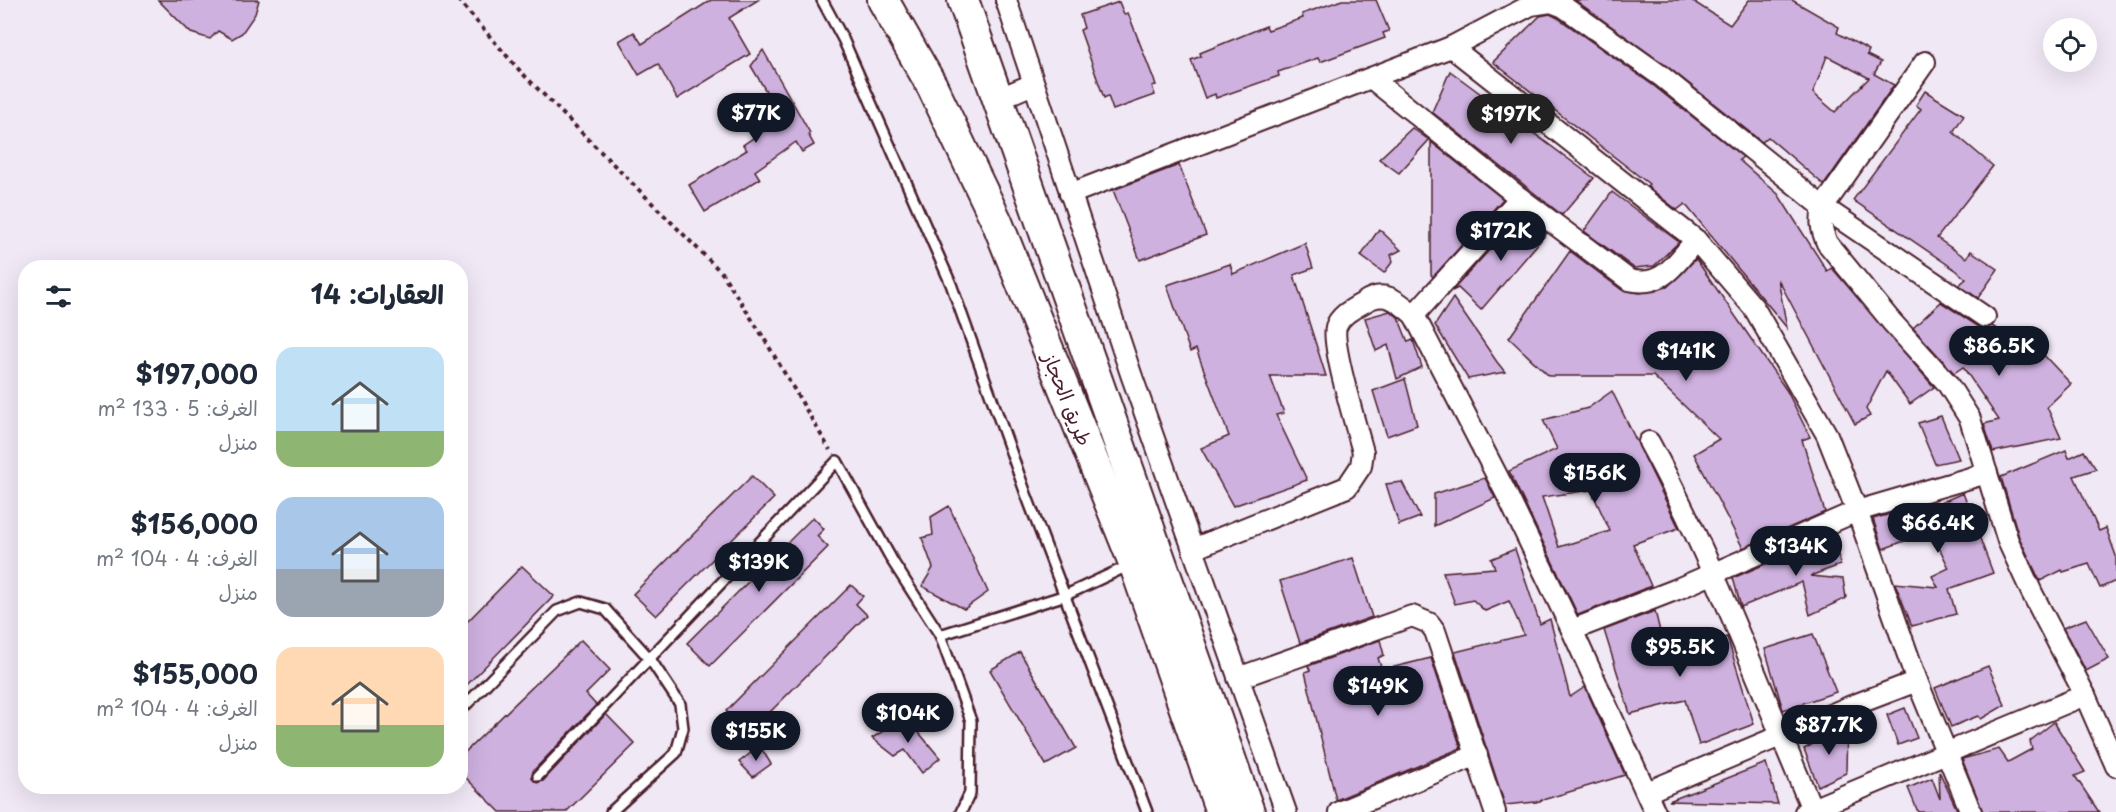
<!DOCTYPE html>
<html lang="ar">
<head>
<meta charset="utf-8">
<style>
  :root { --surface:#fff; --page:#f6f6f7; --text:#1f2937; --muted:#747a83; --accent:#111827 }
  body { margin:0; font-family:"Playpen Sans","Playpen Sans Arabic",sans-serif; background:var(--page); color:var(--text); direction:rtl; height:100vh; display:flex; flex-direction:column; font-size:22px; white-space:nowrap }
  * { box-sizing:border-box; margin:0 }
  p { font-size:20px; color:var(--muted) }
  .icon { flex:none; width:33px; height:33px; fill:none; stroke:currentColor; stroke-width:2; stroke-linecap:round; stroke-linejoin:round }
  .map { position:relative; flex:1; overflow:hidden; direction:ltr }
  .details { position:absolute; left:18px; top:260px; width:450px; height:534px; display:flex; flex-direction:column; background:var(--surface); border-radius:24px; box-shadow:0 6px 24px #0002; direction:rtl }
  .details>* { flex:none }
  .tools { position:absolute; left:2043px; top:18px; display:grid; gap:12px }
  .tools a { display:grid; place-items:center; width:54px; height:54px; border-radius:50%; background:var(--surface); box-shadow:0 6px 24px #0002; font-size:30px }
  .price { position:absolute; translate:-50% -51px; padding:0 14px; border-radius:21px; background:var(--accent); color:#fff; font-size:20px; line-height:39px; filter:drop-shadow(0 2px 3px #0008) }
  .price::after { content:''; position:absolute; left:50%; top:36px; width:18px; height:14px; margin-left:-9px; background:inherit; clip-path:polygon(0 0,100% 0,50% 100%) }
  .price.active { background:#222; color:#fff }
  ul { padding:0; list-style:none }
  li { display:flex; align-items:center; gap:18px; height:150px; padding:0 24px }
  li span { display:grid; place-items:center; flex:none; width:168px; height:120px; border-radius:18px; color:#555 }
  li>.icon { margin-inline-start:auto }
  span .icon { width:72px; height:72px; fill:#fffc; stroke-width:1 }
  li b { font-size:26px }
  h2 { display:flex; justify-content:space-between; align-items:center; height:72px; padding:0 24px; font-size:26px }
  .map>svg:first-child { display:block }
</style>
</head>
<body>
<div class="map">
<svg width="2116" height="812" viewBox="0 0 2116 812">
  <rect width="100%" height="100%" fill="#f0e8f5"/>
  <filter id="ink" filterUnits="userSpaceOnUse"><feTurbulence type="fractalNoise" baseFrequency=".0167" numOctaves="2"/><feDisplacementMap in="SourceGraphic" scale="12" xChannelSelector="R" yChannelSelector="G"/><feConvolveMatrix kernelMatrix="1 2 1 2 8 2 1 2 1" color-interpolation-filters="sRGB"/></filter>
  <g filter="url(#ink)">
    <g fill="#ceb1df" stroke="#4a1f2b" stroke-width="1.5" fill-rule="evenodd">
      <polygon points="158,0 259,0 255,14 242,33 232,39 218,31 210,39 191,33"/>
      <polygon points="711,0 758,0 729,18 750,54 677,99 658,64 639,75 619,41 634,32 642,44"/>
      <polygon points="1342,0 1376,0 1389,31 1383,33 1385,38 1320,62 1318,58 1278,72 1279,76 1216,98 1215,94 1205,98 1191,60 1201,56 1200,53 1266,26 1268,30 1303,18 1302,14"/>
      <path d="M1575 0H1691L1730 25 1749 0H1792L1839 27 1837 33 1869 50 1867 55 1881 62 1874 74 1894 85 1824 185 1768 137 1762 142 1668 67ZM1827 56 1869 78 1835 112 1813 93Z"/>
      <polygon points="1119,2 1124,14 1128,13 1156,85 1152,86 1155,95 1113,110 1108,96 1104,98 1080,30 1084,28 1080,15"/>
      <polygon points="1550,14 1558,18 1654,86 1743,157 1739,160 1778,194 1827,271 1832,268 1934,387 1910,404 1886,371 1866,409 1870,416 1855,424 1778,279 1787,328 1685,204 1677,210 1647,186 1649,184 1493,62 1540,16"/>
      <polygon points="763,50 810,133 808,134 814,145 802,152 796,142 755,171 760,179 705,212 689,185 747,150 743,145 782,118 751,66"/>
      <polygon points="1450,71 1594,178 1562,215 1432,112"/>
      <polygon points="1925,91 1964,115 1953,132 1993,166 1937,238 1966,258 1971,251 1998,269 1978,298 1959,285 1966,279 1957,271 1853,200 1921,109 1916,105"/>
      <polygon points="1412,128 1429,140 1399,173 1379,159"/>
      <polygon points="1431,142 1503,199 1433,277 1431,275"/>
      <polygon points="1179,165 1206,235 1140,260 1113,190"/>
      <polygon points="1612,192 1679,242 1654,266 1634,268 1584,231"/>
      <polygon points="1522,214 1547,233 1481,310 1458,288 1452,291"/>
      <polygon points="1379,229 1401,250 1391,255 1393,261 1384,273 1361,256"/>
      <polygon points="1305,243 1313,268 1294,275 1326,376 1270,376 1284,413 1276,415 1307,480 1233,506 1201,448 1229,436 1196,349 1190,352 1167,285 1230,264 1233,274"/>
      <polygon points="1570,251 1622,290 1640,293 1667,287 1696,259 1787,391 1810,437 1802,440 1825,512 1743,548 1694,454 1719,439 1653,376 1549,376 1509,338"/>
      <polygon points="1453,298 1497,362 1505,372 1468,379 1435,325"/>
      <polygon points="1941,302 1979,327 1992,326 2005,334 2029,359 2039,350 2071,384 2047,407 2061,438 1993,452 1984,424 1999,420 1963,367 1954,373 1913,328"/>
      <polygon points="1390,311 1398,317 1408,342 1413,340 1422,367 1397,379 1388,345 1376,351 1365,318"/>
      <polygon points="1405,379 1417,425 1387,436 1373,391"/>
      <path d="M1612 391 1679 528 1633 544 1651 586 1578 615 1509 471 1557 449 1543 420 1588 408ZM1591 490 1610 531 1559 547 1542 497Z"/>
      <polygon points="1941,416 1959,459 1935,464 1918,423"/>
      <polygon points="2066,450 2069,458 2084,451 2096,469 2074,476 2099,531 2106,528 2116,556 2116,581 2100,588 2089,564 2063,572 2062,570 2040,581 2019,537 2001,477"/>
      <polygon points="752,476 774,498 656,616 633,594"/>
      <polygon points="1485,478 1495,498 1434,526 1434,494"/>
      <polygon points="1402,482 1420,517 1399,525 1386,484"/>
      <polygon points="1963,493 1993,573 1949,589 1956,614 1912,626 1895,583 1938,587 1932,576 1949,568 1931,531 1883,549 1873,519 1911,508 1914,514"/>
      <polygon points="949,506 988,592 964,609 922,586 933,568 922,538 933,535 931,517"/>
      <polygon points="813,517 824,529 817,536 828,547 710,666 687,643"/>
      <polygon points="1835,534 1840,565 1810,576 1843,579 1846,598 1810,615 1802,582 1741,607 1733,578"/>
      <polygon points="1515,549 1540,624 1550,619 1570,697 1585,687 1625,775 1536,802 1505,805 1455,652 1524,635 1509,601 1485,611 1473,600 1455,604 1443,572 1495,568 1491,559"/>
      <polygon points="1353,558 1372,617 1300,643 1280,581"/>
      <polygon points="522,566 554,596 460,692 460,629"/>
      <polygon points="851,585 863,596 856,604 867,615 749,733 726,711"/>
      <polygon points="1655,611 1667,660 1727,637 1754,724 1699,745 1685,700 1630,714 1604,630"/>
      <polygon points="2086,619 2109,659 2086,671 2063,628"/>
      <polygon points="1813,634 1836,692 1783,710 1765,649"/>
      <polygon points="581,640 610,670 586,694 596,705 533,771 532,778 537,783 543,781 606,714 635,744 566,812 500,812 460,772 460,757"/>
      <polygon points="1380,640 1384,655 1378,658 1382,670 1431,658 1461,748 1336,800 1305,672 1310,670 1308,666"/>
      <polygon points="1020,652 1076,748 1046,765 990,670"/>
      <polygon points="1988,666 2005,705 1981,719 1978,716 1951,727 1935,688"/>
      <polygon points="1905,708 1917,738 1898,745 1887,715"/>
      <polygon points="906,717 940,758 922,773 905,750 895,756 872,738"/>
      <polygon points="2054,722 2085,772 2075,776 2099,812 1983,812 1962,759 1999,749 2008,762 2032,749 2030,741"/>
      <polygon points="1847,724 1846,773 1818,786 1804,749"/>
      <polygon points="760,746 771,764 753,777 739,762"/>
      <polygon points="1766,763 1778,804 1669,801"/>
      <polygon points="1939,771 1958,812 1918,812 1908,788 1932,778 1940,799"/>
    </g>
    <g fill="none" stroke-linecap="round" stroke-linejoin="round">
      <defs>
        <g id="service">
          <polyline points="822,0 843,39 951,284 1026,494 1147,812"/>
          <polyline points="940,635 971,721 970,793 961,812"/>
          <polyline points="460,711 557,611 581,602 605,609 650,659 680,704 683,728 676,753 611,812"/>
          <polyline points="538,776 837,461 893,562 940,635 1066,595 1132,564"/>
        </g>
        <g id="minor">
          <polyline points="1006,0 1131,374 1286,812"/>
          <polyline points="1451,47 1531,5 1551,2 1564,7 1661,76 1823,207 1985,317"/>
          <path d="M1925 62 1823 207C1820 222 1821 229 1827 243L1891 321 1947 383 1970 419 2008 541 2032 593 2085 695 2116 766"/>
          <path d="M1371 78 1520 198 1629 280C1664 288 1675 263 1696 240"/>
          <polyline points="998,99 1033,84"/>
          <polyline points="1070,194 1451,47 1696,240 1754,308 1827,435 1857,511 1917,681 1971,812"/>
          <polyline points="1414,315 1506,493 1572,630 1655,812"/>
          <path d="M1649 442C1713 559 1759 686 1812 809"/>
          <path d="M1193 549 1347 487 1361 466 1363 452C1357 429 1331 346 1336 327 1340 315 1353 309 1363 303 1384 288 1398 301 1414 315L1520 198"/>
          <polyline points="1572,630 1675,590 1857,511 1987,473"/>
          <polyline points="1238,678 1412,616 1429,623 1435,631 1495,812"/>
          <polyline points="1647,792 1849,707 1917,681"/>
          <polyline points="1339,812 1477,755"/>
          <polyline points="1805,812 2085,695"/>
        </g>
        <g id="primary">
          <polyline points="883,0 932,86 997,222 1134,563 1221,812"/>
          <polyline points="963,0 1249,812"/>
        </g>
      </defs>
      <use href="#service" stroke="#4a1f2b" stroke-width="14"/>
      <use href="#minor" stroke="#4a1f2b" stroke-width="24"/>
      <use href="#primary" stroke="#4a1f2b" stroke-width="34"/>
      <polyline stroke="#4a1f2b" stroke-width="4" stroke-dasharray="4.5 4.5" stroke-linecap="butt" points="458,0 521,72 722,273 762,335 830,450"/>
      <use href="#service" stroke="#fff" stroke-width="9"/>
      <use href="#minor" stroke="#fff" stroke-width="20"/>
      <use href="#primary" stroke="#fff" stroke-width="30"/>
    </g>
  </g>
  <g text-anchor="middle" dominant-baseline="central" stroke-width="4.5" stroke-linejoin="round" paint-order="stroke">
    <g font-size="20" fill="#4a1f2b" stroke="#fff">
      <text transform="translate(1068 399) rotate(68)">طريق الحجاز</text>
    </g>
  </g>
</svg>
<div class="tools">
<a><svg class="icon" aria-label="locate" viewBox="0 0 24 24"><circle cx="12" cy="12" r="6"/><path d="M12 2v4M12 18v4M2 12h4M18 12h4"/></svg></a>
</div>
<b class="price" style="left:756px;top:144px">$77K</b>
<b class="price active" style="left:1511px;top:145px">$197K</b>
<b class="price" style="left:1501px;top:262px">$172K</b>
<b class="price" style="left:1999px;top:377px">$86.5K</b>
<b class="price" style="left:1686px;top:382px">$141K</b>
<b class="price" style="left:1595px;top:504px">$156K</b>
<b class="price" style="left:1938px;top:554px">$66.4K</b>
<b class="price" style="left:1796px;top:577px">$134K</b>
<b class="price" style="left:759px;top:593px">$139K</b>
<b class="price" style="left:1680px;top:678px">$95.5K</b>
<b class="price" style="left:1378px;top:717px">$149K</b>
<b class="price" style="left:908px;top:744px">$104K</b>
<b class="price" style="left:1829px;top:756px">$87.7K</b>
<b class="price" style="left:756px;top:762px">$155K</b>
<section class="details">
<h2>العقارات: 14<svg class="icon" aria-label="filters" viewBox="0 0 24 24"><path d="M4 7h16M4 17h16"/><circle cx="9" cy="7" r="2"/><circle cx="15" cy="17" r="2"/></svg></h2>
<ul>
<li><span style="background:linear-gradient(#bfe0f5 70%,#8fb573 0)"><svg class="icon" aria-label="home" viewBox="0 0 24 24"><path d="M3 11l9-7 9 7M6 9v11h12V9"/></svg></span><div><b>$197,000</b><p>الغرف: 5 · 133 m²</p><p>منزل</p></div></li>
<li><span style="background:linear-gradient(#a9c7e8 60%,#9aa5b1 0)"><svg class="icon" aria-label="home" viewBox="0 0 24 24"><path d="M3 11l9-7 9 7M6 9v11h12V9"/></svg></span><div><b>$156,000</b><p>الغرف: 4 · 104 m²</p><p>منزل</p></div></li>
<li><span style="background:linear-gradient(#ffd9b3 65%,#8fb573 0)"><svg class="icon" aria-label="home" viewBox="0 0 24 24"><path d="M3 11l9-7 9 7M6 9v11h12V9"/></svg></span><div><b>$155,000</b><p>الغرف: 4 · 104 m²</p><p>منزل</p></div></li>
</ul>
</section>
</div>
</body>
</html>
